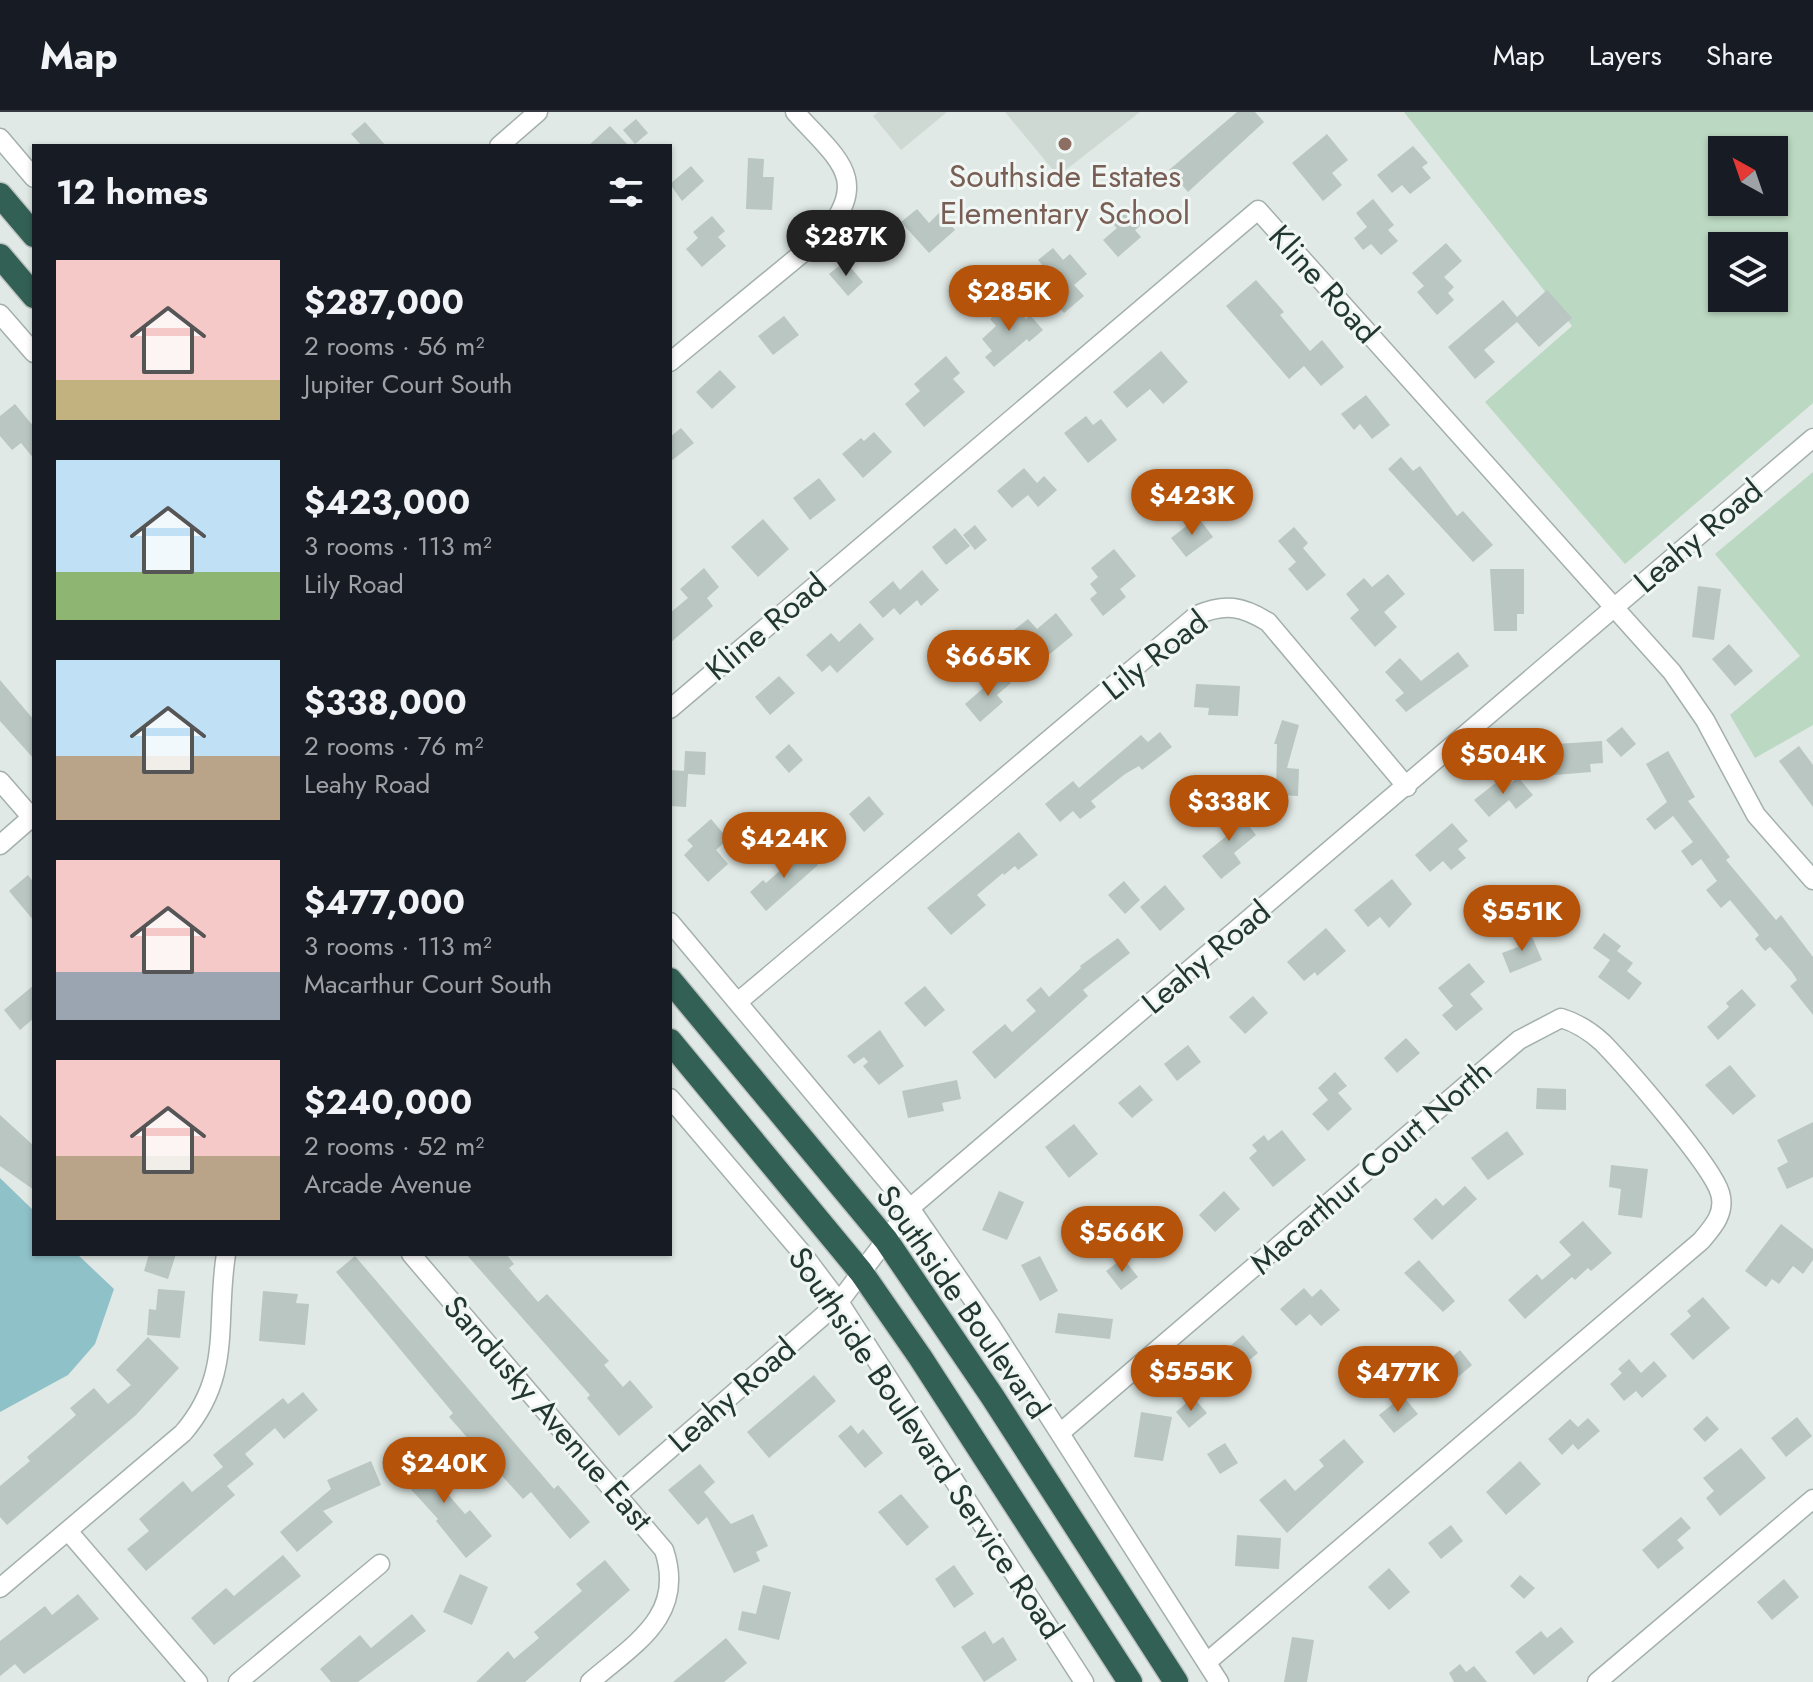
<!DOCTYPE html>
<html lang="en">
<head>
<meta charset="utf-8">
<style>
  :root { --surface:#171b24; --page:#242831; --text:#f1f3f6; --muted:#9ea1a6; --line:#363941; --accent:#b45309 }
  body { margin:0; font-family:Jost,sans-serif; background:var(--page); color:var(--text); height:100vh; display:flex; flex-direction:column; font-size:30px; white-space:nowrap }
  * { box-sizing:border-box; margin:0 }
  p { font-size:26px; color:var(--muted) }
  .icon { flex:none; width:44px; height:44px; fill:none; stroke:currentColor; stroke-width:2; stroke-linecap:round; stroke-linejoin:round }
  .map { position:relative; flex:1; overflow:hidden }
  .details { position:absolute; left:32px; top:32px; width:640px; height:1112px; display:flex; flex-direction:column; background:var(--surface); border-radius:0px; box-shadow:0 2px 6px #0004 }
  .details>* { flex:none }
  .needle { width:52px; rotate:320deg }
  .controls { position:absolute; left:1708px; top:24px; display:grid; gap:16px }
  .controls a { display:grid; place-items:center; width:80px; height:80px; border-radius:0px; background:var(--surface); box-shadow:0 2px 6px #0004; font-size:40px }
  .price { position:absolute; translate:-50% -68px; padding:0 18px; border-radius:28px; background:var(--accent); color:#fff; font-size:26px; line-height:52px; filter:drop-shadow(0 2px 4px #0008) }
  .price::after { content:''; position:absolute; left:50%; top:48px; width:24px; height:18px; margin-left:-12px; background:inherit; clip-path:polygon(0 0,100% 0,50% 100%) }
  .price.selected { background:#222; color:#fff }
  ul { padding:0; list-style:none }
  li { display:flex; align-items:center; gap:24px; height:200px; padding:0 24px }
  li span { display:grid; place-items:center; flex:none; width:224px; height:160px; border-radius:0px; color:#555 }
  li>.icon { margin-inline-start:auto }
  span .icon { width:96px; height:96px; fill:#fffc; stroke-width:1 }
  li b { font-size:34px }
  h2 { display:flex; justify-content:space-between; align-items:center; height:96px; padding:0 24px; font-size:34px }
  header { display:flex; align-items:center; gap:48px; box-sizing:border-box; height:112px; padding:0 40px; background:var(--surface); border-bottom:2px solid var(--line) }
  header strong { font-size:38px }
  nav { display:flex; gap:44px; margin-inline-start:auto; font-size:28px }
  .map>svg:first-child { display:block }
</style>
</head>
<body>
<header>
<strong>Map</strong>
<nav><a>Map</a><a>Layers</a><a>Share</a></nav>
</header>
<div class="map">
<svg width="1813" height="1570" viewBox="0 0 1813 1570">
  <rect width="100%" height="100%" fill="#e0e9e5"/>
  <g fill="#cfd9d4">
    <polygon points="878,0 947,0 901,38 873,4"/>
    <polygon points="1005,0 1140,0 1058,64"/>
  </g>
  <g fill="#bbd8c2" fill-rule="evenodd">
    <path d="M1404 0H1813V291L1625 452 1485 290 1572 214ZM1722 38H1774V90H1722ZM1722 134H1774V186H1722Z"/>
    <polygon points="1813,360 1813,613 1755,646 1730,603 1800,544 1715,442"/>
  </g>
  <polygon fill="#8fc1c8" points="0,1066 34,1099 34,1142 77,1142 114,1177 95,1232 68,1263 0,1300"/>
  <g fill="#b9c6c1">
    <polygon points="1237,0 1255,0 1264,10 1188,80 1169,58"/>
    <polygon points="636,7 648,21 635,32 623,18"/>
    <polygon points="365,10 386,34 362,34 351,22"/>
    <polygon points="610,14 629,34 588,34"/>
    <polygon points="1327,22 1348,48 1332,61 1342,73 1323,89 1292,51"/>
    <polygon points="1413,34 1428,51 1422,55 1431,66 1410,82 1402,73 1392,81 1377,63"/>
    <polygon points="748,46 764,47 763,65 774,65 772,98 746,97"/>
    <polygon points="691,54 704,69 682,89 670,72"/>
    <polygon points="1373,87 1394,113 1388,118 1398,129 1381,143 1371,132 1363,138 1354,126 1367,115 1356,101"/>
    <polygon points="1135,91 1148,107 1135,118 1141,125 1118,145 1103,128 1117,116 1112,111"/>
    <polygon points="917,97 929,111 940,100 955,118 929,141 901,110"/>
    <polygon points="712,104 725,119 718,125 726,134 702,155 686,137 698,126 693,120"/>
    <polygon points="1446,131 1462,149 1444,165 1454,175 1448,181 1454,188 1437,203 1417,180 1424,174 1412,161"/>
    <polygon points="1053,136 1063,148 1070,142 1087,162 1074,173 1084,184 1064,201 1057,192 1053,196 1037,178 1052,165 1038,148"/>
    <polygon points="845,149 863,170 848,184 829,162"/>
    <polygon points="1256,168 1284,200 1280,203 1310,239 1322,228 1344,255 1321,274 1304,254 1289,267 1226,194"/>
    <polygon points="1547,178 1572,206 1539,235 1517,210 1484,238 1495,250 1475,267 1448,235 1503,188 1517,205"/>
    <polygon points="1011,190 1026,207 1030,203 1043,218 1029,230 1027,227 994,255 985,245 992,239 982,227 996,214 990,207"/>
    <polygon points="784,204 799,223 773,243 758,224"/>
    <polygon points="1161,239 1188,270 1163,292 1150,277 1127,296 1113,280"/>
    <polygon points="946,244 960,261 953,267 965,280 924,315 905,292 920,279 914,272"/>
    <polygon points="720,258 736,275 712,297 696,280"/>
    <polygon points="1366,283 1390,313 1372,327 1360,312 1354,318 1341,302"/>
    <polygon points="15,292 34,315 34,347 21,331 12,338 0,324 0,304"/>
    <polygon points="1086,304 1093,313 1101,307 1117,328 1088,351 1064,321"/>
    <polygon points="681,316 694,331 670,350 670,325"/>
    <polygon points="874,320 892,340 863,366 842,342 861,326 864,329"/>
    <polygon points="1401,345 1413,359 1420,354 1457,404 1463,399 1493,433 1473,450 1388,357"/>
    <polygon points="1024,356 1037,371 1044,364 1057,378 1038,395 1028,383 1012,396 997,379"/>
    <polygon points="819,366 836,388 810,408 793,386"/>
    <polygon points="1198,405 1213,425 1186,445 1171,426"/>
    <polygon points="763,407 789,437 758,465 731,435"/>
    <polygon points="975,413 987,428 975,438 963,423"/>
    <polygon points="1294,415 1308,431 1303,436 1326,463 1307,479 1288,457 1296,450 1278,429"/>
    <polygon points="955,416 970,434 946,453 932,435"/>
    <polygon points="1114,437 1136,464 1120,477 1126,485 1103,504 1090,487 1097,481 1090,472 1098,465 1091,456"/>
    <polygon points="704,456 719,475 707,486 713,494 670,531 670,501 688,486 680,477"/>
    <polygon points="1490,457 1524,457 1524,502 1517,502 1517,519 1494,519"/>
    <polygon points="922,458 939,478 921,494 917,488 900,503 894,496 883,506 869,490 893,469 900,478"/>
    <polygon points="1388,462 1405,482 1384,500 1397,515 1375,535 1350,506 1359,498 1346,482 1364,466 1372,475"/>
    <polygon points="1698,474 1721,477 1714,528 1692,525"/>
    <polygon points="1056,501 1073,523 1040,550 1027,533 1013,545 1000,529 1028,507 1037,517"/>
    <polygon points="860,511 874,527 837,561 830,553 822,560 806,543 831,521 839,530"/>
    <polygon points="1729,532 1753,559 1735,574 1712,547"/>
    <polygon points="1458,540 1469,554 1406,600 1395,588 1404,581 1385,560 1400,546 1421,569"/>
    <polygon points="1002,560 1011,571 997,583 1003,590 980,610 965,592"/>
    <polygon points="779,564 795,581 770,603 755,585"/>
    <polygon points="0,568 34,608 34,647 0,609"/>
    <polygon points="1196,572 1240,574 1238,604 1208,603 1209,596 1194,595"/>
    <polygon points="1282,608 1299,613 1287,656 1299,657 1298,684 1276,683 1277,632 1274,632"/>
    <polygon points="1622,615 1636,632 1621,645 1606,628"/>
    <polygon points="1160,620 1172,635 1142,658 1139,654 1125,662 1091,689 1096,695 1080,707 1073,699 1060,710 1045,692 1073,669 1079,676 1141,623 1148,630"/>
    <polygon points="1602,629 1603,651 1590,652 1591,660 1543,664 1541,633"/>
    <polygon points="789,632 803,648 789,661 775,645"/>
    <polygon points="1799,634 1813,653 1813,695 1779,649"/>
    <polygon points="685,639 706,640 705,663 688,662 686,695 670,694 670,658 684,659"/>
    <polygon points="1668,639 1695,685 1688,689 1730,745 1726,748 1776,808 1781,803 1813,845 1813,903 1790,874 1797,868 1792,860 1770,835 1765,839 1755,827 1759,823 1730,788 1721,796 1706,778 1717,769 1701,747 1692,754 1681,739 1693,730 1673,704 1655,718 1646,707 1667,690 1646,652"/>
    <polygon points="1518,665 1533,683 1516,697 1509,688 1489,705 1474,688 1498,669 1504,677"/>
    <polygon points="869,684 884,702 864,720 849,702"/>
    <polygon points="1233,694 1256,723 1234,741 1241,751 1221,767 1202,744 1229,722 1217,707"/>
    <polygon points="711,707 728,727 716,738 728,752 708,770 684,743 693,734 687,728"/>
    <polygon points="1452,711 1468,729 1458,737 1466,746 1451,758 1443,749 1430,760 1415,743"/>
    <polygon points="1019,720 1038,743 1018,758 1015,754 1004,763 1003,761 977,783 986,793 951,823 927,796"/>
    <polygon points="804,737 818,753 766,799 750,780 763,768 766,771"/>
    <polygon points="28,763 34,771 34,809 9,779"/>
    <polygon points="1392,767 1412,792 1389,816 1380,805 1368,815 1354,798"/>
    <polygon points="1124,769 1140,788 1125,802 1108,783"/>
    <polygon points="1165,773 1185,797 1160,819 1140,795"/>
    <polygon points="1326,816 1346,839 1317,864 1315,860 1304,869 1287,850"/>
    <polygon points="1529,818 1542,848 1510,861 1502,841 1518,835 1514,824"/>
    <polygon points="1604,821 1621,834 1617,839 1633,851 1627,859 1642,871 1629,888 1598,865 1610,848 1593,836"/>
    <polygon points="1118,826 1130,841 1083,878 1088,884 995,967 972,940 1005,912 1012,920 1036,899 1026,888 1041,875 1049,885 1081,856 1080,854"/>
    <polygon points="1469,851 1485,870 1470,882 1483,897 1456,919 1442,903 1453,894 1438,876"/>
    <polygon points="34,873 34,906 20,918 4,898"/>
    <polygon points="925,874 945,898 925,915 904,891"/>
    <polygon points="1742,877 1756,893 1718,928 1707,915 1729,895 1726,891"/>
    <polygon points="1253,884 1268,901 1245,922 1229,905"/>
    <polygon points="880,918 904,954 879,973 863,954 868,950 864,945 854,952 847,944"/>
    <polygon points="1406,926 1420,941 1397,961 1384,946"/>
    <polygon points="1188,933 1201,950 1177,969 1164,952"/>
    <polygon points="1730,953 1756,984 1733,1003 1705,973"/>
    <polygon points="1335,960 1347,974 1338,981 1352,997 1328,1019 1312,1002 1328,988 1318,976"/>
    <polygon points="957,968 961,987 942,991 944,999 908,1006 902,979"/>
    <polygon points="1140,973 1153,988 1132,1006 1118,991"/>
    <polygon points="1537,976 1566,977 1566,998 1536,997"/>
    <polygon points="0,1003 34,1034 34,1078 0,1054"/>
    <polygon points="1813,1010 1813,1065 1787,1077 1777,1056 1788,1050 1777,1028"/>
    <polygon points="1074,1012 1098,1042 1069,1066 1045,1035"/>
    <polygon points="1282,1018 1306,1048 1273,1075 1249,1046 1257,1039 1252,1033 1264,1023 1268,1029"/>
    <polygon points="1507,1019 1524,1042 1488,1068 1471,1046"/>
    <polygon points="1611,1053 1648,1057 1642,1106 1618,1103 1621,1077 1609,1075"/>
    <polygon points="1465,1074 1477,1087 1432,1128 1413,1107 1436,1086 1443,1094"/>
    <polygon points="999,1079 1024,1090 1007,1128 982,1118"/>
    <polygon points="1224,1079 1240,1097 1215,1120 1199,1103"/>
    <polygon points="1583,1109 1612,1141 1591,1159 1588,1156 1575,1168 1572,1165 1525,1207 1508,1188 1537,1162 1542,1168 1571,1143 1559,1130"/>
    <polygon points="1781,1112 1813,1137 1813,1148 1803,1162 1793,1154 1779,1172 1772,1167 1766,1175 1745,1159"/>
    <polygon points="149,1142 176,1142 168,1167 144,1159"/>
    <polygon points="466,1142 506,1142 514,1152 509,1156 538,1190 547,1182 609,1249 604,1253 623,1275 630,1268 653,1295 619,1324 587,1286 590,1283"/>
    <polygon points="355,1144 554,1377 558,1373 590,1410 570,1427 531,1380 523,1387 465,1323 449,1305 453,1301 336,1160"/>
    <polygon points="1040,1144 1058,1179 1040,1189 1021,1153"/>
    <polygon points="1123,1146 1138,1165 1121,1178 1106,1159"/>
    <polygon points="1419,1148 1455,1189 1443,1200 1404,1161"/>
    <polygon points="1304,1176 1312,1185 1321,1177 1340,1198 1321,1214 1310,1202 1296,1214 1280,1197"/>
    <polygon points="158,1177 185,1179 180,1226 147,1223 149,1197 156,1198"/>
    <polygon points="263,1179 298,1182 296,1191 309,1192 305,1233 259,1229"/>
    <polygon points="1703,1185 1730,1216 1693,1248 1670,1222 1691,1204 1687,1199"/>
    <polygon points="1058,1201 1113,1207 1110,1227 1055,1221"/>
    <polygon points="1243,1223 1258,1241 1231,1263 1216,1246"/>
    <polygon points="148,1225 179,1256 136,1303 7,1413 0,1405 0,1374 30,1349 27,1345 76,1303 70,1296 94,1276 108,1292 131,1273 116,1258"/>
    <polygon points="1460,1238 1472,1253 1443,1278 1431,1264"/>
    <polygon points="1629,1247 1641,1261 1654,1249 1667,1264 1642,1286 1636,1279 1624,1289 1610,1272 1622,1261 1618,1257"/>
    <polygon points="814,1263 836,1289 769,1346 747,1320"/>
    <polygon points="303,1280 318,1298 284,1327 275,1316 245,1342 254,1352 227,1374 235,1383 146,1459 127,1437 149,1419 139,1407 183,1369 192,1380 223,1355 213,1343 283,1286 288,1292"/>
    <polygon points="1403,1284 1418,1302 1394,1321 1379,1303"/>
    <polygon points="1193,1285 1207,1301 1189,1316 1176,1300"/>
    <polygon points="1141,1300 1172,1305 1163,1349 1134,1345"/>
    <polygon points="1707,1304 1719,1317 1705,1330 1693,1317"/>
    <polygon points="1797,1305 1812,1324 1786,1345 1771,1326"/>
    <polygon points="1588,1306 1600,1319 1578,1338 1573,1332 1562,1343 1548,1327 1570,1307 1578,1315"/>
    <polygon points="851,1313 858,1322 863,1317 883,1341 865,1356 838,1324"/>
    <polygon points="1344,1327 1364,1350 1287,1421 1259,1388 1285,1367 1295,1379 1324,1354 1319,1348"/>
    <polygon points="1225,1331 1238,1351 1220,1362 1207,1342"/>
    <polygon points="1741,1336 1766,1366 1720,1404 1706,1386 1714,1379 1703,1366"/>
    <polygon points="415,1344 426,1356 436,1346 449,1360 440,1368 448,1378 446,1380 465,1402 470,1398 492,1424 466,1446 436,1409 438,1407 396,1361"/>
    <polygon points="371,1349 381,1373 323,1399 333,1410 297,1440 280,1420 331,1377 327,1368"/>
    <polygon points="1520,1349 1541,1372 1506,1403 1486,1380"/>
    <polygon points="700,1352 715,1370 704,1380 731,1412 753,1402 768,1434 756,1440 760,1449 734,1461 707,1405 698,1413 668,1378"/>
    <polygon points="901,1382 929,1415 907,1434 878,1400"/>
    <polygon points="1681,1405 1691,1416 1677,1428 1684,1436 1658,1457 1642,1438"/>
    <polygon points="1451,1413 1463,1429 1441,1447 1428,1431"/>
    <polygon points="1237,1423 1281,1426 1279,1457 1235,1454"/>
    <polygon points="283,1443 301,1464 214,1533 191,1506 226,1476 234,1484"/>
    <polygon points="605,1448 630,1478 525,1570 476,1570 508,1539 514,1547 539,1526 534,1520 582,1479 576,1472"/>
    <polygon points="954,1453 974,1482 954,1496 935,1467"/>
    <polygon points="1389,1456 1410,1480 1389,1498 1368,1475"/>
    <polygon points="460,1462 488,1475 472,1513 443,1500"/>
    <polygon points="1520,1463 1535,1476 1524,1487 1510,1474"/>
    <polygon points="1784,1467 1799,1485 1772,1508 1757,1490"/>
    <polygon points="763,1473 791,1480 779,1528 738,1518 742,1499 756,1502"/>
    <polygon points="78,1482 99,1507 24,1562 15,1552 0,1564 0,1529 45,1494 52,1503"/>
    <polygon points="412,1502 426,1519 358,1570 331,1570 320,1557 360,1523 371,1536"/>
    <polygon points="1561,1515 1574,1530 1534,1563 1515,1540 1541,1519 1547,1526"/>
    <polygon points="985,1519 993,1532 1003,1525 1017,1548 984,1570 961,1535"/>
    <polygon points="1292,1525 1314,1528 1307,1570 1284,1570"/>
    <polygon points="726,1526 747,1551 724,1570 673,1570"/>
    <polygon points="1460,1552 1466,1560 1474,1554 1487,1570 1454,1570 1449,1561"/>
  </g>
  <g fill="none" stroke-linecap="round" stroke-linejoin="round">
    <defs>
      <g id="minor">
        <polyline points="0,26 34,66"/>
        <polyline points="499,34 538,0"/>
        <polyline points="0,202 34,241"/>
        <path d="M670 250 822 125C873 67 837 47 795 0"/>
        <polyline points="670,597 1258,98 1672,560 1705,608 1756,703 1813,768"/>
        <polyline points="0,669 34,708"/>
        <polyline points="0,733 32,705"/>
        <polyline points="670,810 910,1096 991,1214 1219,1570"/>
        <path d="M739 889 1197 503C1225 491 1242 494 1268 510L1407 675"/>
        <polyline points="670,986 802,1141 839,1190 1084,1570"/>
        <path d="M411 1142 664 1438C686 1504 634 1532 590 1570"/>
        <path d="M1060 1321 1519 928 1561 906C1578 911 1590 919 1603 931 1626 955 1712 1053 1720 1081 1726 1101 1713 1115 1701 1129L1207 1550"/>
        <polyline points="618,1382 839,1190 910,1096 1813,326"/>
        <polyline points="68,1419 198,1570"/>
        <path d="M0 1476 183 1321C233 1263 215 1211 226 1142"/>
        <polyline points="238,1570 380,1452"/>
        <polyline points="1597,1570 1813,1387"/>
      </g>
      <g id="highway">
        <polyline points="0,83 34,123"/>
        <polyline points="0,144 34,184"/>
        <polyline points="670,868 886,1128 992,1284 1176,1570"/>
        <polyline points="670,929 861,1160 920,1245 1130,1570"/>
      </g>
    </defs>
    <use href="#minor" stroke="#a4b0ab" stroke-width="21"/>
    <use href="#highway" stroke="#bdc3c1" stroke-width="27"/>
    <use href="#minor" stroke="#fff" stroke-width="18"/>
    <use href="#highway" stroke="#336055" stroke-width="24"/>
  </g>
  <circle fill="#8d6e63" stroke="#f0f6f3" stroke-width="3" cx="1065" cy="32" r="8"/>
  <g text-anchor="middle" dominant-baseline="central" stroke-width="6" stroke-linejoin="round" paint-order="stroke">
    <g font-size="32" fill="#785e54" stroke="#f0f6f3">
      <text x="1065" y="64">Southside Estates<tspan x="1065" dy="37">Elementary School</tspan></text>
    </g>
    <g font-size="32" fill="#233731" stroke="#f0f6f3">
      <text transform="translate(1324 172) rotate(48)">Kline Road</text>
      <text transform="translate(1698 424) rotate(-40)">Leahy Road</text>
      <text transform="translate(766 515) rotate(-40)">Kline Road</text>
      <text transform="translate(1155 543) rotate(-38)">Lily Road</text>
      <text transform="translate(1206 845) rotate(-40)">Leahy Road</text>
      <text transform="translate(1371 1055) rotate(-41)">Macarthur Court North</text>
      <text transform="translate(963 1190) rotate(55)">Southside Boulevard</text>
      <text transform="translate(732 1283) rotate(-41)">Leahy Road</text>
      <text transform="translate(548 1301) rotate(49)">Sandusky Avenue East</text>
      <text transform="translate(926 1331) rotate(56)">Southside Boulevard Service Road</text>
    </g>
  </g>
</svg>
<div class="controls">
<a><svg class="needle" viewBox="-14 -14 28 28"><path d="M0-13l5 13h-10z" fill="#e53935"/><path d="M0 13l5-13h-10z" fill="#9ea1a6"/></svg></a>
<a><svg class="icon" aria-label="layers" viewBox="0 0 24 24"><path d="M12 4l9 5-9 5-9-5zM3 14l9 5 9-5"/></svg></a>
</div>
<b class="price selected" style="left:846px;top:166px">$287K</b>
<b class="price" style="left:1009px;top:221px">$285K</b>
<b class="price" style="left:1192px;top:425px">$423K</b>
<b class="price" style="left:988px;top:586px">$665K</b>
<b class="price" style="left:1503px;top:684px">$504K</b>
<b class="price" style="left:1229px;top:731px">$338K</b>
<b class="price" style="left:784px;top:768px">$424K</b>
<b class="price" style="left:1522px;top:841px">$551K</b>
<b class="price" style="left:1122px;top:1162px">$566K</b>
<b class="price" style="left:1191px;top:1301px">$555K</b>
<b class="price" style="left:1398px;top:1302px">$477K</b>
<b class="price" style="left:444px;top:1393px">$240K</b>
<section class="details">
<h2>12 homes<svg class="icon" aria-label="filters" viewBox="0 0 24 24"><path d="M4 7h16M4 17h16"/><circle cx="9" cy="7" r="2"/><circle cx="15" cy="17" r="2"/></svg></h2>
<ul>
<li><span style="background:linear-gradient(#f6c9c9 75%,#c2b280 0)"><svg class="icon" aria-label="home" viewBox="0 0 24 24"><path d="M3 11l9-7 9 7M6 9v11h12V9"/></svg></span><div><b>$287,000</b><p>2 rooms · 56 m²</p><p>Jupiter Court South</p></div></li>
<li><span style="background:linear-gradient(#bfe0f5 70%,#8fb573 0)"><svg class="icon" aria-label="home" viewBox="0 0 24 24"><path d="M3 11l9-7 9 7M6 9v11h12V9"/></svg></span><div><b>$423,000</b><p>3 rooms · 113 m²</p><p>Lily Road</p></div></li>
<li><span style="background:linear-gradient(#bfe0f5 60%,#b9a48a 0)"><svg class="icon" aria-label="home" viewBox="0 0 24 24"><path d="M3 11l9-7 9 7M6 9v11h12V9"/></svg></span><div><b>$338,000</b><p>2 rooms · 76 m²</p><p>Leahy Road</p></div></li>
<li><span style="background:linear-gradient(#f6c9c9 70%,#9aa5b1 0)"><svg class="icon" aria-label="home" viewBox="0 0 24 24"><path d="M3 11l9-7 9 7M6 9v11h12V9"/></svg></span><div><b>$477,000</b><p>3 rooms · 113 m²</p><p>Macarthur Court South</p></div></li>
<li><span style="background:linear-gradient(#f6c9c9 60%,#b9a48a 0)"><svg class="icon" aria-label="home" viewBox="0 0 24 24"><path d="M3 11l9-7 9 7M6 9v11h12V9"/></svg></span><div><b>$240,000</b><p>2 rooms · 52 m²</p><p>Arcade Avenue</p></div></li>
</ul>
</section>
</div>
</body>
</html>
